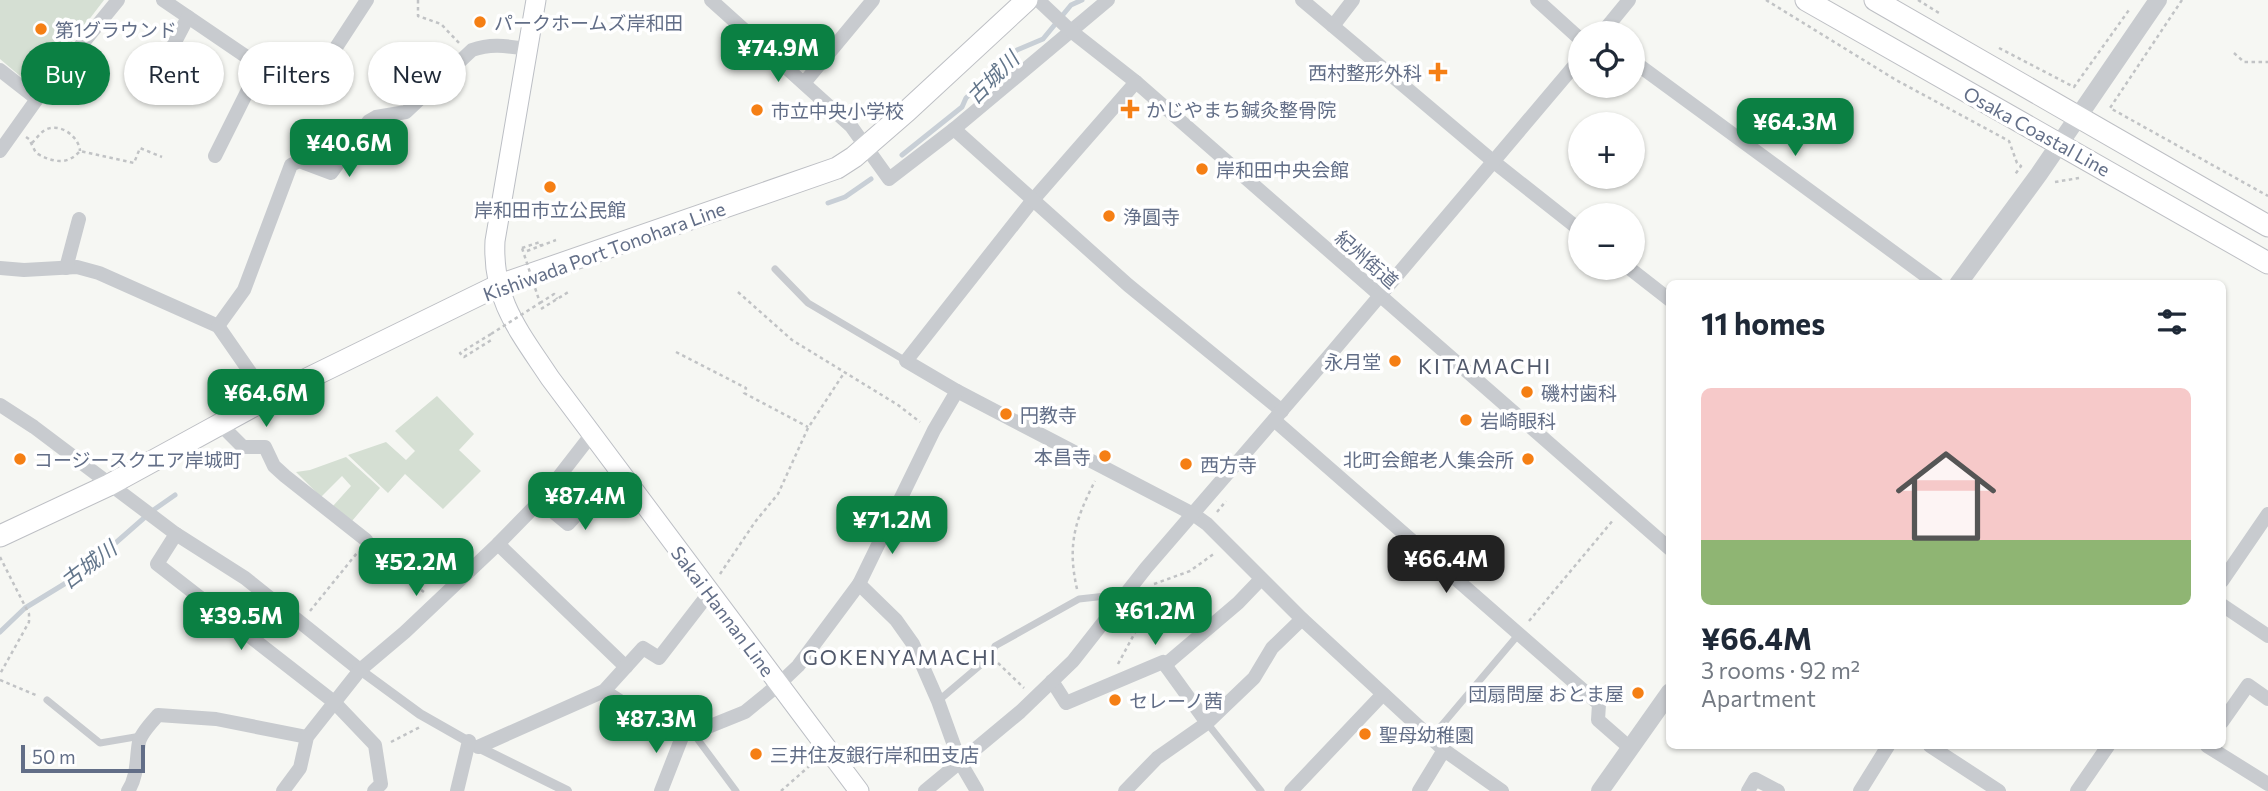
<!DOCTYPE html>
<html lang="en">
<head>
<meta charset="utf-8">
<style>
  :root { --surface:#fff; --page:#f2f2f3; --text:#1f2937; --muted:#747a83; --line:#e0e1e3; --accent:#0b8043 }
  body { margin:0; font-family:Commissioner,"Noto Sans JP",sans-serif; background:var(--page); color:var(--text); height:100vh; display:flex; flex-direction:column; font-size:26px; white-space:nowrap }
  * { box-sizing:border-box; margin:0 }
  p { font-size:23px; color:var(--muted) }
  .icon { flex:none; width:38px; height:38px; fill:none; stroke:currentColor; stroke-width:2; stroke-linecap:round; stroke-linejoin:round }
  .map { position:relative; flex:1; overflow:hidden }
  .drawer { position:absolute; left:1666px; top:280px; width:560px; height:469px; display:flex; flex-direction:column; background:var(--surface); border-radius:10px; box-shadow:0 2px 5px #0004 }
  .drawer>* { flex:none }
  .guide { position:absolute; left:21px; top:42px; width:665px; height:63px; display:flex; gap:14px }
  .tools { position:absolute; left:1568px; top:21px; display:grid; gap:14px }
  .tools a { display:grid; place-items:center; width:77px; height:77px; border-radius:50%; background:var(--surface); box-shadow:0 2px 5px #0004; font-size:35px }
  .scale { position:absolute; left:21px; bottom:18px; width:124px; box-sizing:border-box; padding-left:7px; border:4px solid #626e87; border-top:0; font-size:19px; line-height:24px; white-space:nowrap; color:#626e87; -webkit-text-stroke:5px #fff; paint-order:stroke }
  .price { position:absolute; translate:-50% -60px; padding:0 16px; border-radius:14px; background:var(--accent); color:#fff; font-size:23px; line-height:46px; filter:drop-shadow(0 2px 4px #0008) }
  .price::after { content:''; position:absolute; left:50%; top:42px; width:21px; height:16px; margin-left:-10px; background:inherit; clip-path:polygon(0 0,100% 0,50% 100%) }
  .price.current { background:#222; color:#fff }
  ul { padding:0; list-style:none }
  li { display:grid; align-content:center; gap:14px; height:371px; padding:0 35px }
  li+li { border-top:2px solid var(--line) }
  li span { display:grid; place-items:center; height:217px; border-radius:10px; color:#555 }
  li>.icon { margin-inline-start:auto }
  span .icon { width:126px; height:126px; fill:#fffc; stroke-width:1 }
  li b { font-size:30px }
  h2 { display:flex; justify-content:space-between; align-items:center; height:84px; padding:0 35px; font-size:30px }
  .chip { padding:0 24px; border-radius:32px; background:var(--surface); box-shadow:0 2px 5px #0004; font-size:24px; line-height:63px }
  .chip.current { background:var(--accent); color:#fff }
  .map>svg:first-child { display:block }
</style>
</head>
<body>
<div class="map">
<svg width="2268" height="791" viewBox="0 0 2268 791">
  <rect width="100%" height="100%" fill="#f6f7f3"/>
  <g fill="#d5dfd3">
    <polygon points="0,0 104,0 42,81 26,81 0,59"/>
    <polygon points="437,396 474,434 459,450 481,471 443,509 405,474 388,493 348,455 386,442 406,460 415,451 395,431"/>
    <polygon points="346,457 380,488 352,521 333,506 351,486 342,476 321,497 296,472 310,470"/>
  </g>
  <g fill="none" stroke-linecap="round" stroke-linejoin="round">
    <g stroke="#c8cfd6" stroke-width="5">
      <polyline points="902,155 962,107 966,98 1017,50 1043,39 1071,5 1082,0"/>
      <polyline points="828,203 845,197 871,179"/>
      <polyline points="0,632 25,608 79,575 152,511 175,495"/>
    </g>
    <defs>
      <path id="secondary" d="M536 0 495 241C492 300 519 331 550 378L859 791"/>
      <g id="primary">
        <polyline points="1806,0 2268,263"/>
        <polyline points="1875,0 2268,226"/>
        <polyline points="0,536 109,485 268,398 497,286 837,168 854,157 907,111 1027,0"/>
      </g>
    </defs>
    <use href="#secondary" stroke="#bcbfc5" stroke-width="21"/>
    <use href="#primary" stroke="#bdbfc4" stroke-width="23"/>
    <g stroke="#c1c3c5" stroke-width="2.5" stroke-dasharray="3.5 3.5" stroke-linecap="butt">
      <polyline points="418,0 418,16 441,24 459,43"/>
      <polyline points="1766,0 1896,80 2009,141 2017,163 2021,166 2014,176"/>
      <polyline points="1918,0 1939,13"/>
      <polyline points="2182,0 2110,108 2268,196"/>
      <polyline points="1999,48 2074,87 2129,10"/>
      <polyline points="2234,53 2244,62 2268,62"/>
      <path d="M26 137 29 139 36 153C52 162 67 166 80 151L134 163 140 148 162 157"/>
      <path d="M32 143C36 139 40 133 45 130 59 122 79 136 80 151"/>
      <polyline points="2055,182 2079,178"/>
      <polyline points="522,248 540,242 541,246"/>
      <polyline points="527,251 556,240"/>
      <polyline points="738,292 792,340 898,405 920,422"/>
      <polyline points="540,303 554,294 557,299"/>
      <polyline points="541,309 570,291"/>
      <polyline points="491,334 460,353 464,357 493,339"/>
      <polyline points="676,352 746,388 744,393 808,427"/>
      <polyline points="1217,512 1226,501"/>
      <polyline points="370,553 424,592"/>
      <polyline points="0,557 29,614 29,622 0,674"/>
      <polyline points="720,574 755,522 778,494 808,428 844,373"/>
      <polyline points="1154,584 1190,571 1215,553"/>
      <path d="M1077 589C1067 545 1075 520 1095 481"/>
      <polyline points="310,611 357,553"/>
      <polyline points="1529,621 1614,519"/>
      <polyline points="998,663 1024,688"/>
      <polyline points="1118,664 1138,627 1138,617 1144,596"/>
      <polyline points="0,680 38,696"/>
      <polyline points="391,742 420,727"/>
      <polyline points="781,791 814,762"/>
    </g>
    <g stroke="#c8cbcf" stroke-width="7">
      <polyline points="775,269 808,303 906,361"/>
      <polyline points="47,700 100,743 141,736"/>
      <polyline points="938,701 991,656 995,646 1079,599 1124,594"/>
      <polyline points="1207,723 1261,791"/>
      <polyline points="693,733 736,791"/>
      <polyline points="1431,738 1518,635"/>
    </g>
    <polyline stroke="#c8cbcf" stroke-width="10" points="360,670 420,714 478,747 567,791"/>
    <g stroke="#c8cbcf" stroke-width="14">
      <polyline points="163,0 260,66 307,92 367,0"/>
      <polyline points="711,0 851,126 889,179 954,129 1108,0"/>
      <polyline points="1038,0 1071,31 1136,82 1670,549"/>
      <polyline points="1302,0 1494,162 1580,230"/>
      <polyline points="1537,0 1580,39"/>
      <polyline points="1333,26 1353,0"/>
      <polyline points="1602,33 1629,0"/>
      <polyline points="1633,61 1937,284"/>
      <polyline points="0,70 37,99"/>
      <polyline points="1136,82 1032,201 906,361 957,391 1193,514 1207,524 1302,619 1444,750 1502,791"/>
      <polyline points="804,83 873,0"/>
      <polyline points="151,88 188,17"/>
      <polyline points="954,129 1128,285 1282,411"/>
      <polyline points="0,151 37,99 118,0"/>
      <polyline points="215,156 260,66"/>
      <polyline points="0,268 24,270 77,267 99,273 218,326 268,398"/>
      <polyline points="66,268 79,219"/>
      <polyline points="1629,268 1670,300"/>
      <path d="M218 326 244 290 291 165 299 161 331 173 369 121 376 117 406 112 472 50C491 43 507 46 527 49"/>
      <polyline points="0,405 34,427 176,534 245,578 360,670"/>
      <polyline points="1274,420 1599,704 1598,720 1630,748"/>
      <polyline points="220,424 243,447 265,447 274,466 285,476 366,540"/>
      <polyline points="540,501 568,524 618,470"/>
      <polyline points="176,534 157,564 334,702 375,745 381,784 374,791"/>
      <polyline points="498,544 626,667"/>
      <polyline points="2222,581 2268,514"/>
      <polyline points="859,584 896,620 913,644 938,701 960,762 977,791"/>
      <polyline points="2222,605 2268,636"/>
      <polyline points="1165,665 1238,603 1261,579"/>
      <polyline points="1052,681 1066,703 1163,662 1207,723"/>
      <polyline points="604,691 660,727 693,733 745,712 778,685 798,666 859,584 934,430 957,391"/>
      <polyline points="2222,722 2248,685 2268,699"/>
      <polyline points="1930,746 1999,791"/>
      <polyline points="2207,746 2268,784"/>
      <polyline points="478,747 604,691 643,648 659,658 710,592"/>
      <path d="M128 791C138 776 136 758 139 742 141 733 152 722 158 715L216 719 307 737"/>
      <polyline points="283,791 300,768 307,737 360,670 405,632 498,544 540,501 592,434"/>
      <polyline points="457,791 469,741"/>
      <polyline points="661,791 684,732"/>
      <polyline points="925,791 1020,712 1073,661 1146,568 1328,357 1580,59"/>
      <polyline points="1125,791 1157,758 1207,723 1254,678 1272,648 1302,619"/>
      <polyline points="1291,791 1383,694"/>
      <polyline points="1419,791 1444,750"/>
      <polyline points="1748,791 1755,779 1778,791"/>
      <polyline points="1860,791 1888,746"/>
      <polyline points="2077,791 2108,746"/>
    </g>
    <g stroke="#c8cbcf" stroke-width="18">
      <polyline points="1958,284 2039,174 2158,0"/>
      <polyline points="1600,791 1670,692"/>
    </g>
    <use href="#secondary" stroke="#fff" stroke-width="19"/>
    <use href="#primary" stroke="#fff" stroke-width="21"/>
    <polyline stroke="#c1c3c5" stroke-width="2.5" stroke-dasharray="3.5 3.5" stroke-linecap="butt" points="491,334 540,303 522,248"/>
  </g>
  <g fill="#f57f14" stroke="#fff" stroke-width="2.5">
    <circle cx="480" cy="22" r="7"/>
    <circle cx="41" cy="29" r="7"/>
    <path d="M1434.5 61.5h7v7h7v7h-7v7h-7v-7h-7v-7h7z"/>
    <path d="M1126.5 98.5h7v7h7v7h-7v7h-7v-7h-7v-7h7z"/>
    <circle cx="757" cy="110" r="7"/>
    <circle cx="1202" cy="169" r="7"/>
    <circle cx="550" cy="187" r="7"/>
    <circle cx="1109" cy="216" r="7"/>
    <circle cx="1395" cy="361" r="7"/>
    <circle cx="1527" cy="392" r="7"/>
    <circle cx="1006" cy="414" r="7"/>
    <circle cx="1466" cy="420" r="7"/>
    <circle cx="1105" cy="456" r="7"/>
    <circle cx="20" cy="459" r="7"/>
    <circle cx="1528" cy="459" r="7"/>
    <circle cx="1186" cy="464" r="7"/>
    <circle cx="1638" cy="693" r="7"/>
    <circle cx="1115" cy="700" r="7"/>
    <circle cx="1365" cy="734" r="7"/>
    <circle cx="756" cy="754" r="7"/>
  </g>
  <g text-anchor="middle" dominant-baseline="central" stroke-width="7" stroke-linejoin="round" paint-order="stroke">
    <g font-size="19" fill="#626e87" stroke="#fff" text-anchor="start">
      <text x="494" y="22">パークホームズ岸和田</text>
      <text x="55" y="29">第1グラウンド</text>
      <text x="1422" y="72" text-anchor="end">西村整形外科</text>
      <text x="1146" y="109">かじやまち鍼灸整骨院</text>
      <text x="771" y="110">市立中央小学校</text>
      <text x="1216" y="169">岸和田中央会館</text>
      <text x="550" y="209" text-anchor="middle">岸和田市立公民館</text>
      <text x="1123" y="216">浄圓寺</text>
      <text x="1381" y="361" text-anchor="end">永月堂</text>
      <text x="1541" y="392">磯村歯科</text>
      <text x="1020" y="414">円教寺</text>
      <text x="1480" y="420">岩崎眼科</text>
      <text x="1091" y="456" text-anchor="end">本昌寺</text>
      <text x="34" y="459">コージースクエア岸城町</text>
      <text x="1514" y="459" text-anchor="end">北町会館老人集会所</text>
      <text x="1200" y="464">西方寺</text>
      <text x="1624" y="693" text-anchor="end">団扇問屋 おとま屋</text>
      <text x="1129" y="700">セレーノ茜</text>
      <text x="1379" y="734">聖母幼稚園</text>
      <text x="770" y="754">三井住友銀行岸和田支店</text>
    </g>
    <g font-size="19" fill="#626e87" stroke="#fff">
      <text transform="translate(2037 131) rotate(29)">Osaka Coastal Line</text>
      <text transform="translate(604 251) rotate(-20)">Kishiwada Port Tonohara Line</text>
      <text transform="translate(1367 259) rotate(41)">紀州街道</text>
      <text transform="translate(723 611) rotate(53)">Sakai Hannan Line</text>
    </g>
    <g font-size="21" font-style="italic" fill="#63768b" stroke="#fff">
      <text transform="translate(992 77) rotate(-45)">古城川</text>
      <text transform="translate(88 564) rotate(-37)">古城川</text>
    </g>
    <g font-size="21" letter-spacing="2" fill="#51596b" stroke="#fff">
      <text x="1485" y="365">KITAMACHI</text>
      <text x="900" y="656">GOKENYAMACHI</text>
    </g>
  </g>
</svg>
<div class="tools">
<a><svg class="icon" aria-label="locate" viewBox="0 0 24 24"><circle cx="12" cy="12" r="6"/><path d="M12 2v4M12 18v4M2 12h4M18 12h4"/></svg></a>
<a>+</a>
<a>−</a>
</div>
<div class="scale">50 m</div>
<b class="price" style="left:778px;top:84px">¥74.9M</b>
<b class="price" style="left:1795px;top:158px">¥64.3M</b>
<b class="price" style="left:349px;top:179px">¥40.6M</b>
<b class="price" style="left:266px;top:429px">¥64.6M</b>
<b class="price" style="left:585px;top:532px">¥87.4M</b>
<b class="price" style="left:892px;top:556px">¥71.2M</b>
<b class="price current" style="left:1446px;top:595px">¥66.4M</b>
<b class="price" style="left:416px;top:598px">¥52.2M</b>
<b class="price" style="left:1155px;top:647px">¥61.2M</b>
<b class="price" style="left:241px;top:652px">¥39.5M</b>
<b class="price" style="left:656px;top:755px">¥87.3M</b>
<div class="guide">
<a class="chip current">Buy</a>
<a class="chip">Rent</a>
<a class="chip">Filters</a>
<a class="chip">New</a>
</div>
<section class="drawer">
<h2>11 homes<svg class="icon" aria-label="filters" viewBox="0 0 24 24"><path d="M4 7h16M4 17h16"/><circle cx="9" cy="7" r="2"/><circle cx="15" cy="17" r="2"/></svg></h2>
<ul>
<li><span style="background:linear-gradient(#f6c9c9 70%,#8fb573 0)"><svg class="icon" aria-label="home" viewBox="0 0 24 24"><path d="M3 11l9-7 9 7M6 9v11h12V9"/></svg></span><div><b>¥66.4M</b><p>3 rooms · 92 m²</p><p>Apartment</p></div></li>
</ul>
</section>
</div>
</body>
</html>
